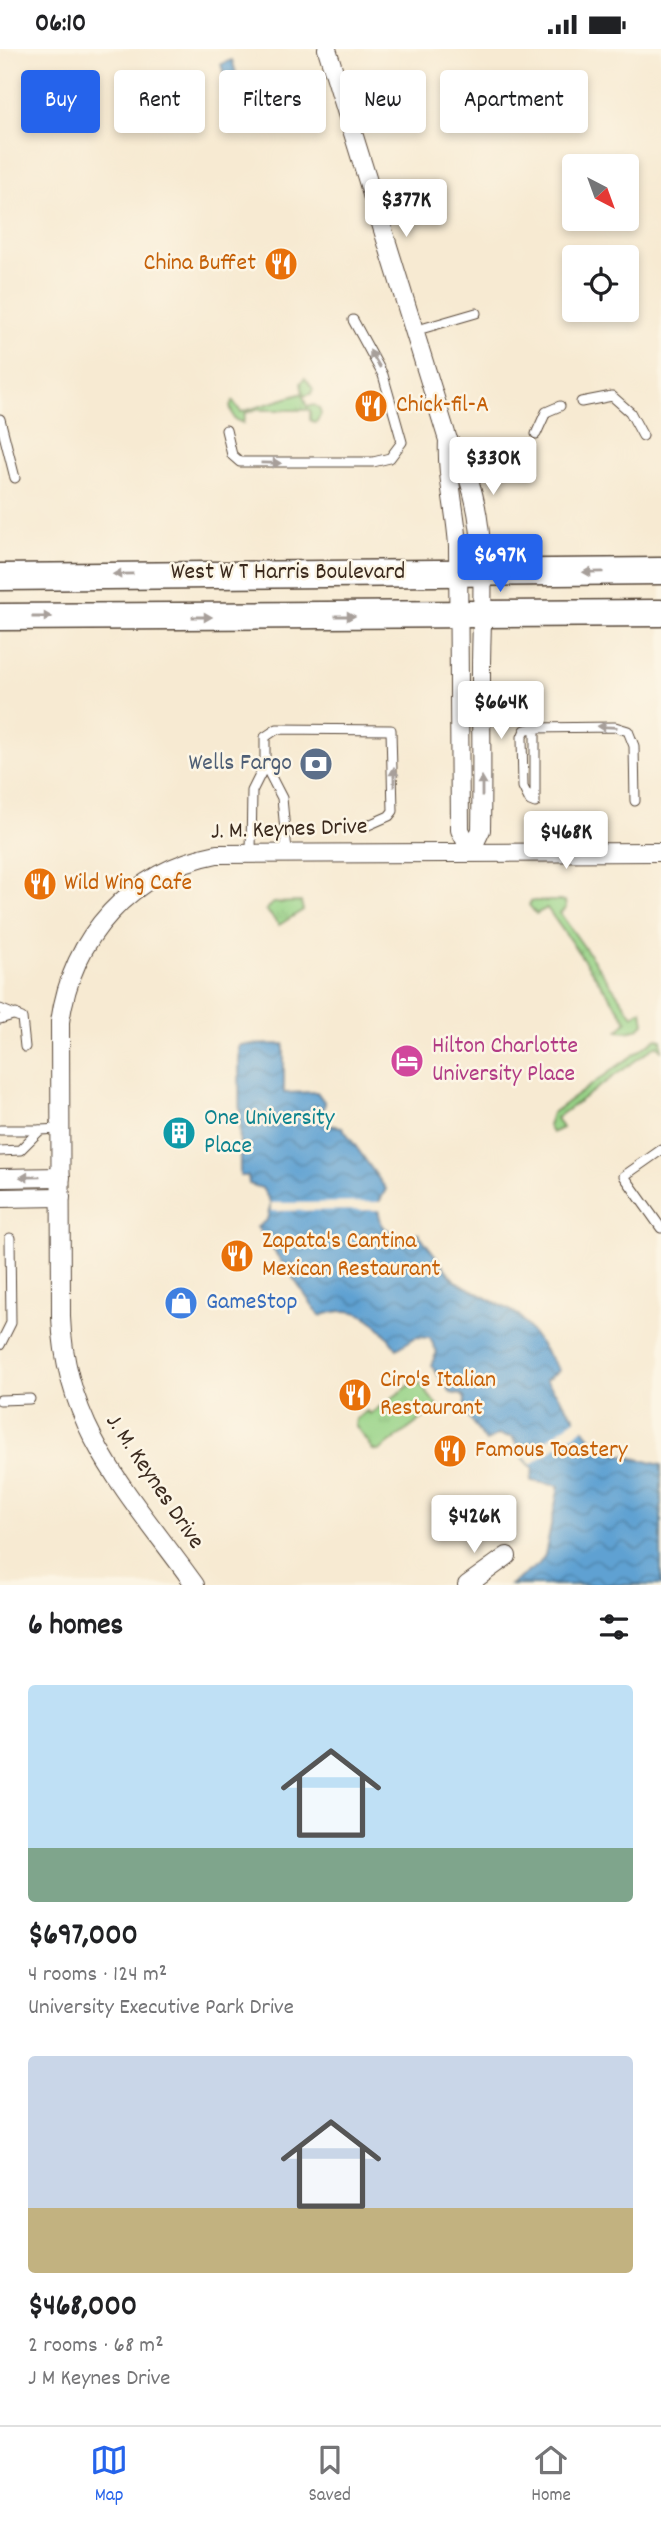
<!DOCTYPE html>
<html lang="en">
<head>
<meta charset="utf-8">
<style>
  :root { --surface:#fff; --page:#f2f2f2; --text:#202124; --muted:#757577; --line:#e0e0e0; --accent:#2563eb }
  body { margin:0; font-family:Dekko,sans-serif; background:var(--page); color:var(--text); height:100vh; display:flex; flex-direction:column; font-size:26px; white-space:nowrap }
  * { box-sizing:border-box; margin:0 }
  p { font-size:23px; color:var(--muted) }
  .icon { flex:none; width:38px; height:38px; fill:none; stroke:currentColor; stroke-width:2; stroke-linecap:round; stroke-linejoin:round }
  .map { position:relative; height:1536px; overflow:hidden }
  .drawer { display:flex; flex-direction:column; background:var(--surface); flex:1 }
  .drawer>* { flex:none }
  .hud { position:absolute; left:21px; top:21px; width:620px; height:63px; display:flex; gap:14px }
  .needle { width:46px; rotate:139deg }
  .buttons { position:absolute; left:562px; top:105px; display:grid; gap:14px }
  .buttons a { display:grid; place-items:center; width:77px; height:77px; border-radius:7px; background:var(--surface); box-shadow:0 4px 10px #0003; font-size:35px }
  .price { position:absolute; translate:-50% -60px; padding:0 16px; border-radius:7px; background:#fff; color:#222; font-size:23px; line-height:46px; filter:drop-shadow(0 2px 4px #0008) }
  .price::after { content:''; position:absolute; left:50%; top:42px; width:21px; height:16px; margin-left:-10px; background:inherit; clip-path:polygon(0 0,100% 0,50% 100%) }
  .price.active { background:var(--accent); color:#fff }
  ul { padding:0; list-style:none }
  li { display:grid; align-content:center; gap:14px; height:371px; padding:0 28px }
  li span { display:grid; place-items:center; height:217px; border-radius:7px; color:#555 }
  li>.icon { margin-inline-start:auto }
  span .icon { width:126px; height:126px; fill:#fffc; stroke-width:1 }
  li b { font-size:30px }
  h2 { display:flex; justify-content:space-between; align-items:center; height:84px; padding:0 28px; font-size:30px }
  .tag { padding:0 24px; border-radius:7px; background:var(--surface); box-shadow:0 4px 10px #0003; font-size:24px; line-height:63px }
  .tag.active { background:var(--accent); color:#fff }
  .status { display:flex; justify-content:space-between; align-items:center; height:49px; padding:0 35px; background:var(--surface); direction:ltr }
  .status svg { height:19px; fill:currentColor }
  .dock { display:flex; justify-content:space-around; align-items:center; height:98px; border-top:2px solid var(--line); background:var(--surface); font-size:19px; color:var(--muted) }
  .dock a { display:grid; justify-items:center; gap:4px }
  .dock .active { color:var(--accent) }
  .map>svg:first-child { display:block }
</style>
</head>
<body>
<div class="status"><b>06:10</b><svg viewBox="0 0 49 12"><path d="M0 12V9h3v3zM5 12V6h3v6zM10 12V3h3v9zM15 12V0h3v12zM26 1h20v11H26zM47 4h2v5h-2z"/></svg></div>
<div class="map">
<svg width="661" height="1536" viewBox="0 0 661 1536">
  <defs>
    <pattern id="grass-tufts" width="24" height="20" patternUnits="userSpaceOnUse" patternTransform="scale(1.75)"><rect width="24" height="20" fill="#97d387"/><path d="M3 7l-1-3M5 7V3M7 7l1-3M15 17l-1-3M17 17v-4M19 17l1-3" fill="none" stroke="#83b574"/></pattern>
    <pattern id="water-waves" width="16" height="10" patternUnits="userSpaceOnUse" patternTransform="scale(1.75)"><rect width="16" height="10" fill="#5ea1d2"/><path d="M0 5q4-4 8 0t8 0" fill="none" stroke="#4f83aa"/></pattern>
  </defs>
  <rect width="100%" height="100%" fill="#fcf5e5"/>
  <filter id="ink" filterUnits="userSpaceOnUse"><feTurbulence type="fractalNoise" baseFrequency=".0143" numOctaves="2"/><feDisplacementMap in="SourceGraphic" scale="14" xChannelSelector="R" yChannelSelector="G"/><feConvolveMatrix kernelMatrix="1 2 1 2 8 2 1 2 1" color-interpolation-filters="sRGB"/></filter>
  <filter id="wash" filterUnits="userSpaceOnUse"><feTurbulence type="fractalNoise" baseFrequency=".00686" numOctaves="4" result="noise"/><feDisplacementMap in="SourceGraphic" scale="28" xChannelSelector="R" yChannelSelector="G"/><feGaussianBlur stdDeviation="1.57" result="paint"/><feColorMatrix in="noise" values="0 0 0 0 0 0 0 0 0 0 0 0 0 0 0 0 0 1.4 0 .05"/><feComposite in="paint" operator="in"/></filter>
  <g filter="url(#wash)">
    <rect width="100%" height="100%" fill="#f7ead2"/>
    <g fill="url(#grass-tufts)" stroke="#697e52" stroke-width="2">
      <polygon points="305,329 313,340 311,345 303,347 307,358 314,356 319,359 321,365 316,374 310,371 310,361 256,361 245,364 243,374 234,370 230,357 233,352 241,363 303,344 301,334"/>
      <path d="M531 852H565L566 859 560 864 633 967 642 961 644 975C637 982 628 984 618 982L627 972 547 859 536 865 529 856Z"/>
      <polygon points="301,853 303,861 279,876 266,861 273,854"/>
      <polygon points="657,989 661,991 661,1001 657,996 556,1069 562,1079 552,1084 548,1077 552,1064"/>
      <polygon points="417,1331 438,1358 379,1402 373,1401 355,1376 356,1370 367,1362 370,1365"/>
    </g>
    <g fill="url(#water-waves)" stroke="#4c6678" stroke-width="2">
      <polygon points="232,11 242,44 231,48 221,15"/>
      <path d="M284 995V1044L317 1043 325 1054 322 1067 328 1076 342 1078 386 1140 377 1157 382 1177 399 1188 418 1184 455 1232 519 1266 559 1321 546 1331 594 1393 618 1405 661 1416V1536H510L539 1515 545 1506 559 1437 531 1432 533 1419 521 1407V1401L512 1388 498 1386 486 1393 464 1362 465 1350 462 1346 451 1344 431 1316 437 1303 430 1289 416 1288 397 1300C376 1272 359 1252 320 1267L257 1178 267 1171 271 1154 262 1139 249 1135 248 1127H240L239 996Z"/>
    </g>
    <g fill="#f7ead2">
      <polygon points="381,1153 380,1161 271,1162 271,1154"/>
      <polygon points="578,1368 585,1378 531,1416 524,1407"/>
    </g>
  </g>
  <g filter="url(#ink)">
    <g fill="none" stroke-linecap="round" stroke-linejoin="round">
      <defs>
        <g id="lane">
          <polyline points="414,282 476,264"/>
          <polyline points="581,353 612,347 630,363 643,387"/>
          <polyline points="0,370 15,429"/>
          <polyline points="226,381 232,406 240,413 373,413 390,409 402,393 383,326 353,271"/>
          <polyline points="536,385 546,363 560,357"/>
          <polyline points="535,679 535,754 530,752 523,738 522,688 525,681 532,679 615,678 628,682 634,697 635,752"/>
          <polyline points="265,716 282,749 287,803"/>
          <polyline points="251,803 252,742 265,716 265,688 277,680 391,681 393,762 389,767 364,778"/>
          <polyline points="0,960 22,969 25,998"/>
          <polyline points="0,970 16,965"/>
          <polyline points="0,1081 40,1081"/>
          <polyline points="661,1101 624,1127 661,1179"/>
          <polyline points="0,1102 20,1101 40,1081 61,1080"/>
          <polyline points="0,1296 11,1274 10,1189"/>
          <polyline points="0,1351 30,1350"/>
        </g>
        <g id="street">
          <path d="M327 0 448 391C493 448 481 552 481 620 481 674 482 727 481 781L471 802"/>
          <path d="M448 391C446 426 456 462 458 497L460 781 471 802"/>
          <polyline points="0,1129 61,1128"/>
          <polyline points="0,1149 61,1148"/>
          <path d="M195 1536C132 1448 65 1382 61 1268L60 973C72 887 131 822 217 805L661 803"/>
          <polyline points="467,1536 507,1507"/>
        </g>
        <g id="primary">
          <polyline points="0,528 661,522"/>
          <polyline points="0,568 661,564"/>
        </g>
      </defs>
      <use href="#lane" stroke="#574739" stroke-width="11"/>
      <use href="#street" stroke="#574739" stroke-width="20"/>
      <use href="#primary" stroke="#574739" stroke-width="29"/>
      <use href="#lane" stroke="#fff" stroke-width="9"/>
      <use href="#street" stroke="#fff" stroke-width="18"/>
      <use href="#primary" stroke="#fff" stroke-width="26"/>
    </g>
    <defs><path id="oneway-solid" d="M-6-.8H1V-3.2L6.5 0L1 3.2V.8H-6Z" transform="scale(1.75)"/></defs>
    <g fill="#a79f9a">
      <use href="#oneway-solid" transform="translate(375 310) rotate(-121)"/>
      <use href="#oneway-solid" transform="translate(271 414) rotate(1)"/>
      <use href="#oneway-solid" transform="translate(593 523) rotate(179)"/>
      <use href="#oneway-solid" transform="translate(123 525) rotate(179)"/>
      <use href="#oneway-solid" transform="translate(345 567)"/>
      <use href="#oneway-solid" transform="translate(42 568)"/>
      <use href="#oneway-solid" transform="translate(202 568)"/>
      <use href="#oneway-solid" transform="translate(607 678) rotate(-178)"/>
      <use href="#oneway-solid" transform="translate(394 728) rotate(-90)"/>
      <use href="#oneway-solid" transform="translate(482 737) rotate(-90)"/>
      <use href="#oneway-solid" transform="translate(30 1128) rotate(179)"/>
    </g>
  </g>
  <defs>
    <symbol id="restaurant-disc" viewBox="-11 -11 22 22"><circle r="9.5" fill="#e8710a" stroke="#fcf5e5"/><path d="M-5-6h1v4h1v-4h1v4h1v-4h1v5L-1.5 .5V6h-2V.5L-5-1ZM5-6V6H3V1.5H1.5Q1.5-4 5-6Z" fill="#fff"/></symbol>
    <symbol id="bank-disc" viewBox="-11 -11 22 22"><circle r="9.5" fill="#5c6f8a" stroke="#fcf5e5"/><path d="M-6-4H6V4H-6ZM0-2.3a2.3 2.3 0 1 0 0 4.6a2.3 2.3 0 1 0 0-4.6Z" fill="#fff"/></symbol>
    <symbol id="hotel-disc" viewBox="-11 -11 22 22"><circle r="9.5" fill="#d1479c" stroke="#fcf5e5"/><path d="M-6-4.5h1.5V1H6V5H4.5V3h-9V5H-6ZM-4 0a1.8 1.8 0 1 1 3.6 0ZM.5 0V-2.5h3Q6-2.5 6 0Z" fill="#fff"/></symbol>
    <symbol id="building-disc" viewBox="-11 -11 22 22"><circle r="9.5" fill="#0f9aa8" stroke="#fcf5e5"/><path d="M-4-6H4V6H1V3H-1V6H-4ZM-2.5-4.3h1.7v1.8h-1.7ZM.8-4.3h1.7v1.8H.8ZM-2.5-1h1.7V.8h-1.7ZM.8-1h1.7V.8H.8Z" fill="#fff"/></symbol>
    <symbol id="shop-disc" viewBox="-11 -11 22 22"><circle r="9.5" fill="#3f7fe0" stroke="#fcf5e5"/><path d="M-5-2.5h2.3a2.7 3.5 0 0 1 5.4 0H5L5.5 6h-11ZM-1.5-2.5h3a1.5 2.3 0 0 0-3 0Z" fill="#fff"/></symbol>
  </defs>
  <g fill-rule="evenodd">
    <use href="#restaurant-disc" x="262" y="196" width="38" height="38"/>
    <use href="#restaurant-disc" x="352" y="338" width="38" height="38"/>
    <use href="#bank-disc" x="297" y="696" width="38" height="38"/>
    <use href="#restaurant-disc" x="21" y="816" width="38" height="38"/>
    <use href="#hotel-disc" x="388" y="993" width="38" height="38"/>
    <use href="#building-disc" x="160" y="1065" width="38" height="38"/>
    <use href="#restaurant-disc" x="218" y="1188" width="38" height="38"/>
    <use href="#shop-disc" x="162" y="1235" width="38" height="38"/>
    <use href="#restaurant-disc" x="336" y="1327" width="38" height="38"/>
    <use href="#restaurant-disc" x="431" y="1383" width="38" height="38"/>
  </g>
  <g text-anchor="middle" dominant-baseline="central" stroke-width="5" stroke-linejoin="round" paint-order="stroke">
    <g font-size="24" fill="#c56008" stroke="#fcf5e5" text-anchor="start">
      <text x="256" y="215" text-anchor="end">China Buffet</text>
      <text x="396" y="357">Chick-fil-A</text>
      <text x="64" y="835">Wild Wing Cafe</text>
      <text x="262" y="1193">Zapata's Cantina<tspan x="262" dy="28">Mexican Restaurant</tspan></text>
      <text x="380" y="1332">Ciro's Italian<tspan x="380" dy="28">Restaurant</tspan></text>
      <text x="475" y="1402">Famous Toastery</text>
    </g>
    <g font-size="24" fill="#3b2a1e" stroke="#fcf5e5">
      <text x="288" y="524">West W T Harris Boulevard</text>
      <text transform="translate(289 781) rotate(-2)">J. M. Keynes Drive</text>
      <text transform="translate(154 1433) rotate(56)">J. M. Keynes Drive</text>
    </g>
    <g font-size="24" fill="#4e5e75" stroke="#fcf5e5" text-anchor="end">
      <text x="292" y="715">Wells Fargo</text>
    </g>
    <g font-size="24" fill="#b23c85" stroke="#fcf5e5" text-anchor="start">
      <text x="432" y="998">Hilton Charlotte<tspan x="432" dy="28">University Place</tspan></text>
    </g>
    <g font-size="24" fill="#0d838f" stroke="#fcf5e5" text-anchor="start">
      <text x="204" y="1070">One University<tspan x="204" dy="28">Place</tspan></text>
    </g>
    <g font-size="24" fill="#366cbe" stroke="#fcf5e5" text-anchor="start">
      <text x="206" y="1254">GameStop</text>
    </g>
  </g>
</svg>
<div class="buttons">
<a><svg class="needle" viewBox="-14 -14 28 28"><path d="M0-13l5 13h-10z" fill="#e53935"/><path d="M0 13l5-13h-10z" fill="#757577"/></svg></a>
<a><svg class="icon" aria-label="locate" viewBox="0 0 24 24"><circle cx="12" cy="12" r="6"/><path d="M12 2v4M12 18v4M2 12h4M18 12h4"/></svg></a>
</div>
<b class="price" style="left:406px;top:190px">$377K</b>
<b class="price" style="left:493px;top:448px">$330K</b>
<b class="price active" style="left:500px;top:545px">$697K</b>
<b class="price" style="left:501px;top:692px">$664K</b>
<b class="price" style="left:566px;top:822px">$468K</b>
<b class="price" style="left:474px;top:1506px">$426K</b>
<div class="hud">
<a class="tag active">Buy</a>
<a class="tag">Rent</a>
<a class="tag">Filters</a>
<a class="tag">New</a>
<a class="tag">Apartment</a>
</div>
</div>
<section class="drawer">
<h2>6 homes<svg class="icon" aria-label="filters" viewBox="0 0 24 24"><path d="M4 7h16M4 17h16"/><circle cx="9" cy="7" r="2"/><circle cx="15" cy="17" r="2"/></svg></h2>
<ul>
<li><span style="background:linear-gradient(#bfe0f5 75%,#7fa58c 0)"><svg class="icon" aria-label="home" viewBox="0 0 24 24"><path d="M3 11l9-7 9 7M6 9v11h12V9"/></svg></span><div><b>$697,000</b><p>4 rooms · 124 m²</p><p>University Executive Park Drive</p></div></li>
<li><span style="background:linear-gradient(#c9d6e8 70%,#c2b280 0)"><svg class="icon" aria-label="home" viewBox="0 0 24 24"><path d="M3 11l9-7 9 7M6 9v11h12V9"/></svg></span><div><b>$468,000</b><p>2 rooms · 68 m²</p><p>J M Keynes Drive</p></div></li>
</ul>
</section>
<nav class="dock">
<a class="active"><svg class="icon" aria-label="map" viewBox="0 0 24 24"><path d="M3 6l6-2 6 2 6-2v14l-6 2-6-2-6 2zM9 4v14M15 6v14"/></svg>Map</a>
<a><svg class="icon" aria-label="saved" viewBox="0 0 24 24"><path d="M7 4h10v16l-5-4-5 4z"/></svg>Saved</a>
<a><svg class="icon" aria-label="home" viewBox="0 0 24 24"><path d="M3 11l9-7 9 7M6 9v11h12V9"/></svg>Home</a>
</nav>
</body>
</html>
